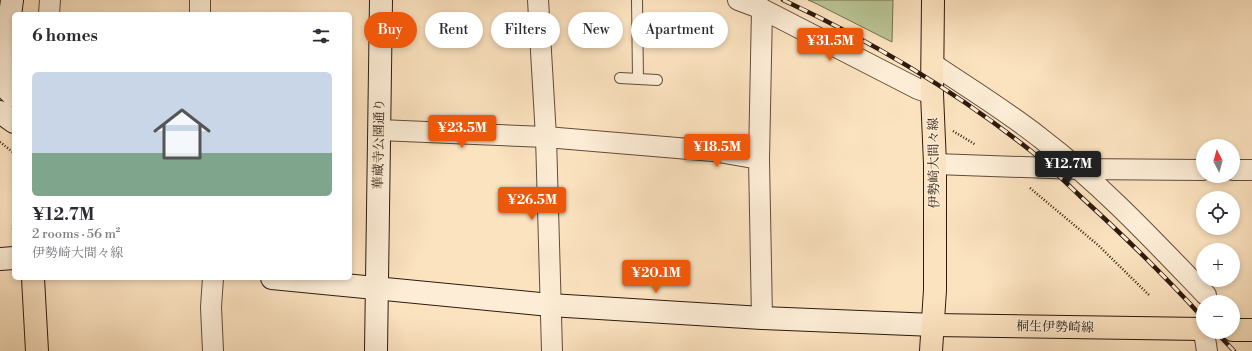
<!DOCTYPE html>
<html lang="en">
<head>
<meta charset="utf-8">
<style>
  :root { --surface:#fff; --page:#f2f2f3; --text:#2b2b33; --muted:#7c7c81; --accent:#ea580c }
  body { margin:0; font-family:"Libre Bodoni","Noto Serif JP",serif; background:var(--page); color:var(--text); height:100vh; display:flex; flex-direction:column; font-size:15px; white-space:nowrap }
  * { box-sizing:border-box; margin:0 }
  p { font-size:13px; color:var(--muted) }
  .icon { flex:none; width:22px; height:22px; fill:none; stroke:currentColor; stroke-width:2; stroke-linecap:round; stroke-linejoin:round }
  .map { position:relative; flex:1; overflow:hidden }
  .panel { position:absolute; left:12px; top:12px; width:340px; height:268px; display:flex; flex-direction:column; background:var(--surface); border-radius:6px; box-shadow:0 2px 6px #0003 }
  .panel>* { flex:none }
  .hud { position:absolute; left:364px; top:12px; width:380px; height:36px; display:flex; gap:8px }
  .needle { width:26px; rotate:354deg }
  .controls { position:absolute; left:1196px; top:139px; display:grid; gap:8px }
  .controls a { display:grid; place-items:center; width:44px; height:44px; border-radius:50%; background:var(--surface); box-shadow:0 2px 6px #0003; font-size:20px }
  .price { position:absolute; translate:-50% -34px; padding:0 9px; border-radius:4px; background:var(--accent); color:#fff; font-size:13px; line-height:26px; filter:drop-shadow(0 1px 2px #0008) }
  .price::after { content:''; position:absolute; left:50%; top:24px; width:12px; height:9px; margin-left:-6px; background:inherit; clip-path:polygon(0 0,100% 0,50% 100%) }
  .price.current { background:#222; color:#fff }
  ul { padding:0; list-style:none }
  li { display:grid; align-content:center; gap:8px; height:212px; padding:0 20px }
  li span { display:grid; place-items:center; height:124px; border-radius:6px; color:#555 }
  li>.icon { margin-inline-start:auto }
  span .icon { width:72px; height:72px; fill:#fffc; stroke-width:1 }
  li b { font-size:17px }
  h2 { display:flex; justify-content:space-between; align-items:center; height:48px; padding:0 20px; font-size:17px }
  .chip { padding:0 14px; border-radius:18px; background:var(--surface); box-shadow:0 2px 6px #0003; font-size:14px; line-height:36px }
  .chip.current { background:var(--accent); color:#fff }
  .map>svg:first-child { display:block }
</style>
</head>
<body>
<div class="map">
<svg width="1252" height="351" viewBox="0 0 1252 351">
  <rect width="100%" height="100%" fill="#fce3c0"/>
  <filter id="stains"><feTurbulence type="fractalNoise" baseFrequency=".005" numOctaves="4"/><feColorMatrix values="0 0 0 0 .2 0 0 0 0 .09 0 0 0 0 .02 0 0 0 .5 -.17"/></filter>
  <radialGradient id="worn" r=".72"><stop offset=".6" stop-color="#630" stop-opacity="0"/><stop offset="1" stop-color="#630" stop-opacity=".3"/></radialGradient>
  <polygon fill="#bac596" stroke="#747052" points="808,0 893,0 892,42 815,3"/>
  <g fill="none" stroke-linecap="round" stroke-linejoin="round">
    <defs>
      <g id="lane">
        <polyline points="637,0 638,79"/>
        <polyline points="620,78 657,80"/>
      </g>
      <g id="street">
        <polyline points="538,0 546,137 552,351"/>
        <polyline points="738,0 762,9 918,89 932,94"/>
        <polyline points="49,14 50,0"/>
        <polyline points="200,14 200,0"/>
        <path d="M933 64C970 89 1008 112 1043 140 1102 185 1154 241 1206 295"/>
        <polyline points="379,130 546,137 713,151 759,159 762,318"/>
        <polyline points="759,159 762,9"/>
        <polyline points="935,164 1077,169 1203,170"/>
        <polyline points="1233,170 1252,170"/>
        <polyline points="213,278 211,307 213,351"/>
        <polyline points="1204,332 1207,351"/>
      </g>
      <g id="secondary">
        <polyline points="12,0 2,77 6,88 14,96"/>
        <polyline points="0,112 14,122"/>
        <polyline points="0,259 14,258"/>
        <polyline points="272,278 550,305 762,318 934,325"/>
        <polyline points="376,351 381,0"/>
      </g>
      <g id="primary">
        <polyline points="33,278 37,351"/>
        <polyline points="934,325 1203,329"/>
        <polyline points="1233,330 1252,330"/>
        <polyline points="931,351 935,290 935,164 932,94 933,0"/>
      </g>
    </defs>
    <use href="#lane" stroke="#614c3a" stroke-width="12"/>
    <use href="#street" stroke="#614c3a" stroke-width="22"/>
    <use href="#secondary" stroke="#2d1a0d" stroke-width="24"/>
    <use href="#primary" stroke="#2d1a0d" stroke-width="24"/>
    <g stroke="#2d1a0d" stroke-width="2.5" stroke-dasharray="1 2" stroke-linecap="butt">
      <polyline points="953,131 976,145"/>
      <polyline points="0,142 14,153"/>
      <polyline points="1030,188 1098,245 1150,296"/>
      <polyline points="13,229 14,211"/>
    </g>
    <use href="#lane" stroke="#fdedd6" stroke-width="10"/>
    <use href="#street" stroke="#fdedd6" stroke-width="20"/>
    <use href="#secondary" stroke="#fdedd6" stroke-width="22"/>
    <use href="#primary" stroke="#fce3c0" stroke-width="22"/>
    <defs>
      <g id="rail">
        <path d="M783 0C871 41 955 91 1031 151 1048 165 1064 181 1080 196 1123 235 1164 275 1203 318"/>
        <polyline points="1216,332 1234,351"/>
      </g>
    </defs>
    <use href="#rail" stroke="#2d1a0d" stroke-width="4.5"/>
    <use href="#rail" stroke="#fdedd6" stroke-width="3" stroke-dasharray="9" stroke-linecap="butt"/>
  </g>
  <g text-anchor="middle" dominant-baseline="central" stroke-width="3" stroke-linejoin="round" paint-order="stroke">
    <g font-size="13" fill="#2d1a0d" stroke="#fdedd6">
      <text transform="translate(379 144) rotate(-89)">華蔵寺公園通り</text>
      <text transform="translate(934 163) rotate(-91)">伊勢崎大間々線</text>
      <text transform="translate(1055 327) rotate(1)">桐生伊勢崎線</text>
    </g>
  </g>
  <rect width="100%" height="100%" filter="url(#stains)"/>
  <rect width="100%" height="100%" fill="url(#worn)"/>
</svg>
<div class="controls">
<a><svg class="needle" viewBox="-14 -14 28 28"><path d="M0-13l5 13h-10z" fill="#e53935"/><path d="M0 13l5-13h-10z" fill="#7c7c81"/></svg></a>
<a><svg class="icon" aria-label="locate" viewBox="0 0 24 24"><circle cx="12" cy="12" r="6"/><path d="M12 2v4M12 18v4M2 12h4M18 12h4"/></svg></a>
<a>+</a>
<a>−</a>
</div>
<b class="price" style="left:830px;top:62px">¥31.5M</b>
<b class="price" style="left:462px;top:149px">¥23.5M</b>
<b class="price" style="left:717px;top:168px">¥18.5M</b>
<b class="price current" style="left:1068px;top:185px">¥12.7M</b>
<b class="price" style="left:532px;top:221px">¥26.5M</b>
<b class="price" style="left:656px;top:294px">¥20.1M</b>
<div class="hud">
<a class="chip current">Buy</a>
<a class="chip">Rent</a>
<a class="chip">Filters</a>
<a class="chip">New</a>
<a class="chip">Apartment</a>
</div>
<section class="panel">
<h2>6 homes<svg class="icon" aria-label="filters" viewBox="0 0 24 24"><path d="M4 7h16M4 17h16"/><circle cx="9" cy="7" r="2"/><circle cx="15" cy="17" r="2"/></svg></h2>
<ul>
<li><span style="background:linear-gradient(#c9d6e8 65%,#7fa58c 0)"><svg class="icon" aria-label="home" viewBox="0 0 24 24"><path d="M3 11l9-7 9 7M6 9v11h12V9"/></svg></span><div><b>¥12.7M</b><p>2 rooms · 56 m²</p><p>伊勢崎大間々線</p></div></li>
</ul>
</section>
</div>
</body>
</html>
